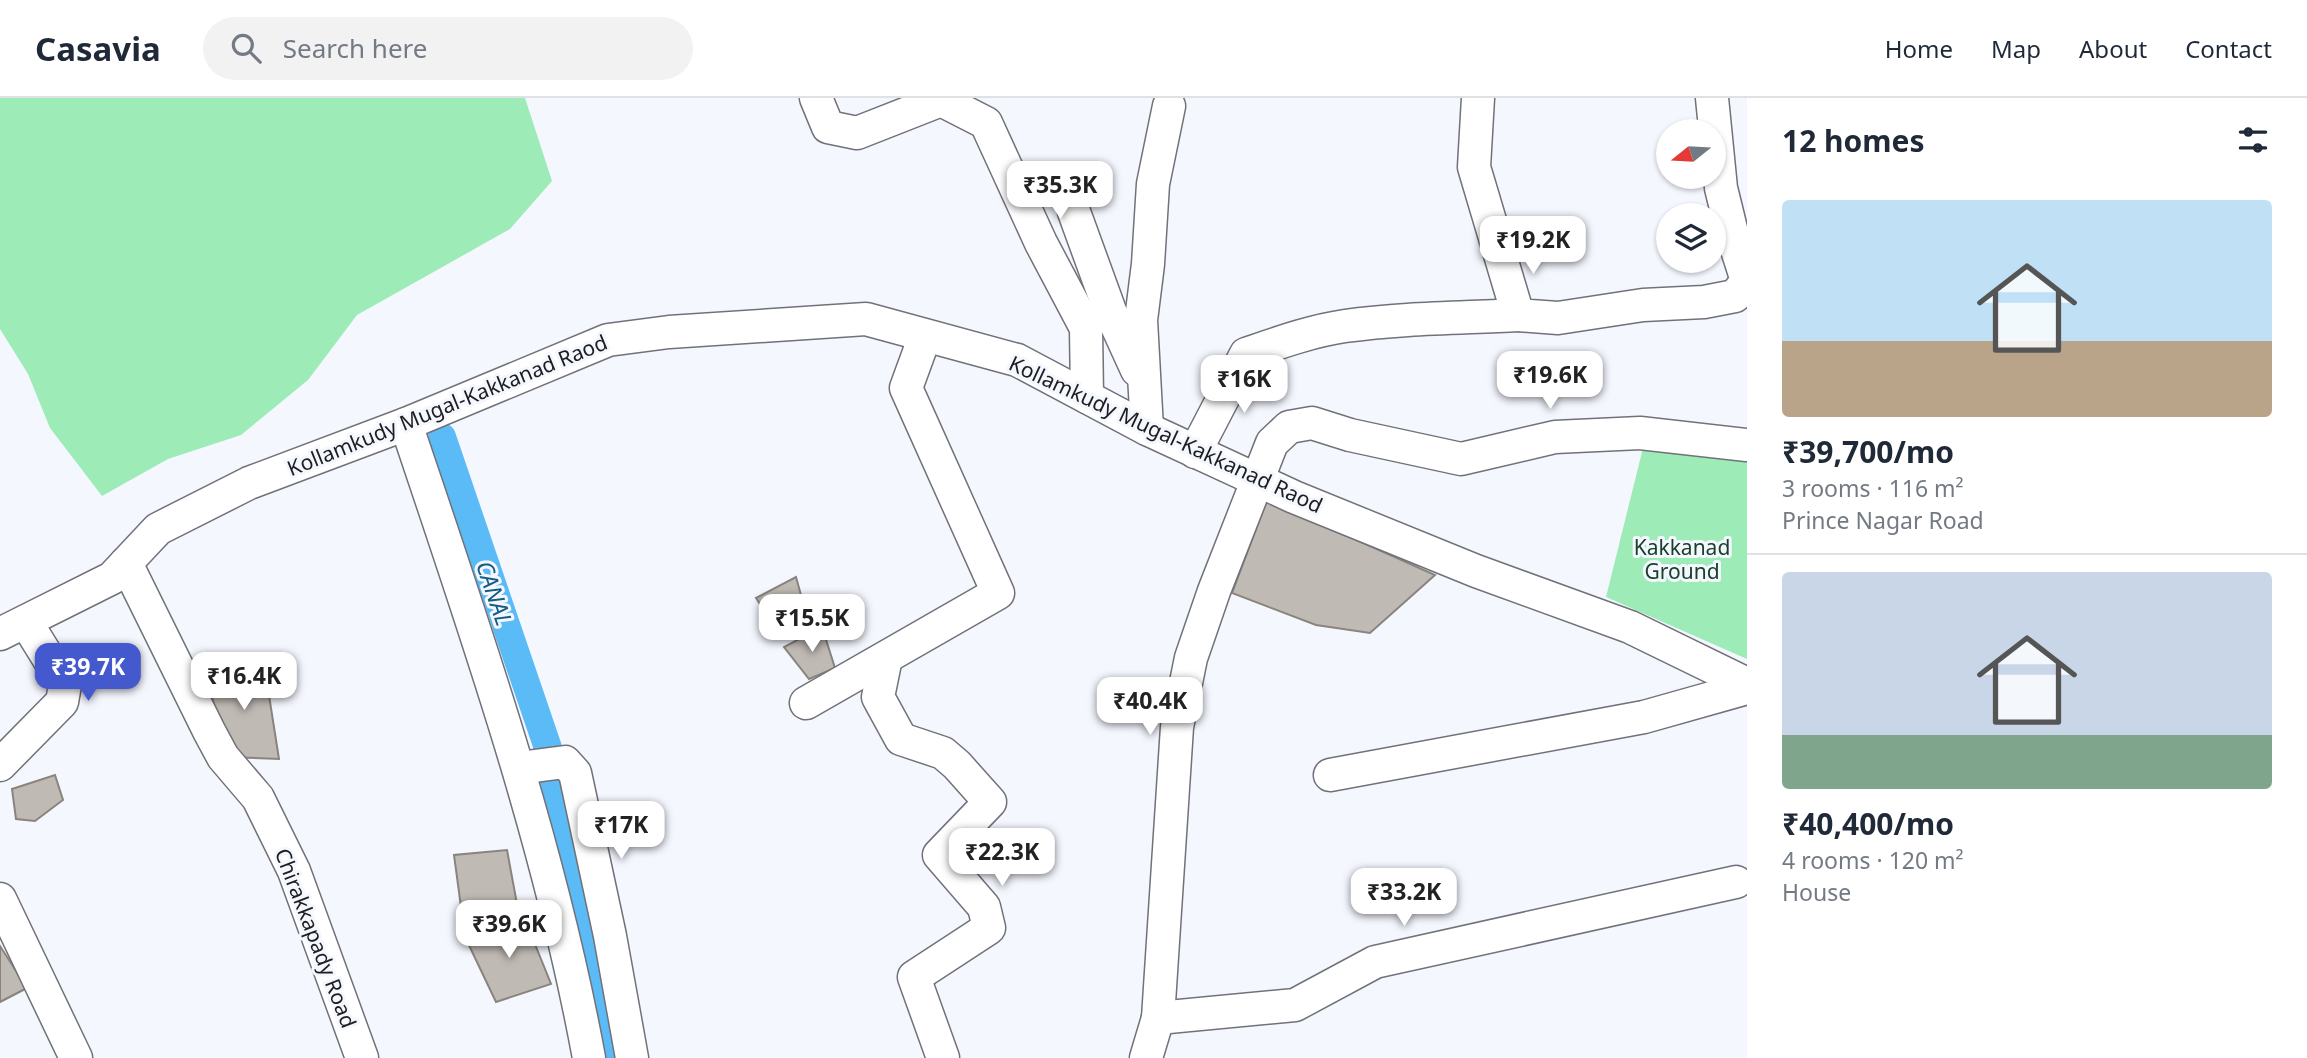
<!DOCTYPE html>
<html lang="en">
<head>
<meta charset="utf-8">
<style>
  :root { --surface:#fff; --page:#f2f2f3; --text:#1f2937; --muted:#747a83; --line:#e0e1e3; --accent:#4459cd }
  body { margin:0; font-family:"Noto Sans",sans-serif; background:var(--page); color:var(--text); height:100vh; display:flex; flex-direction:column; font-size:26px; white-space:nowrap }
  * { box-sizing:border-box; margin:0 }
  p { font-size:23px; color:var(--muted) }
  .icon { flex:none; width:38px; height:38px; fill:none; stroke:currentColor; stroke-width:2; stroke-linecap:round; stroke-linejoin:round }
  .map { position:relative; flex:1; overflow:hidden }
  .side { display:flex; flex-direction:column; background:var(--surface); width:560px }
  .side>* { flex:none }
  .needle { width:46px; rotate:252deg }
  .fabs { position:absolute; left:1656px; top:21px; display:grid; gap:14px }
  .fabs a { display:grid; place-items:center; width:70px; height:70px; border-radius:50%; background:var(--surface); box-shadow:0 2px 5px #0004; font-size:35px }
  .price { position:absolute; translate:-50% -60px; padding:0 16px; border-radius:14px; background:#fff; color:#222; font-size:23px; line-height:46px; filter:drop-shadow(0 2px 4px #0008) }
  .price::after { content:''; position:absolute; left:50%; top:42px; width:21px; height:16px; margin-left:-10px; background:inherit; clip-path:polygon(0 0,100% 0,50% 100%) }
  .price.on { background:var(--accent); color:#fff }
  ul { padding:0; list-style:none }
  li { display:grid; align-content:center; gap:14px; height:371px; padding:0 35px }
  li+li { border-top:2px solid var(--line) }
  li span { display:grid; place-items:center; height:217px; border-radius:7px; color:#555 }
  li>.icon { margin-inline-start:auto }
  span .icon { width:126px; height:126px; fill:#fffc; stroke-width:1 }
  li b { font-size:30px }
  h2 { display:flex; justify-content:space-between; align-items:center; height:84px; padding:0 35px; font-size:30px }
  header { display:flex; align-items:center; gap:42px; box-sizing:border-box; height:98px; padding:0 35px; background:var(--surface); border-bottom:2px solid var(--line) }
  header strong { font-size:33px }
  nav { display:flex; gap:38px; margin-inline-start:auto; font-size:24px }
  .search { width:490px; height:63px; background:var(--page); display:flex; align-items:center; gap:18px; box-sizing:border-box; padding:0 24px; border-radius:38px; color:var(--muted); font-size:26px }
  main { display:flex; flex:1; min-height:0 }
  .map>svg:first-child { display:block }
</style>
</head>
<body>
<header>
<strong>Casavia</strong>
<div class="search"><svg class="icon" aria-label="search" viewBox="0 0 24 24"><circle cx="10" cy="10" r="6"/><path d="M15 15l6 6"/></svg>Search here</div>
<nav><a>Home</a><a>Map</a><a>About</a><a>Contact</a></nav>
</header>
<main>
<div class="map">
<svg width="1747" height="960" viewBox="0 0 1747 960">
  <rect width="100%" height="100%" fill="#f5f7ff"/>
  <g fill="#9decb7">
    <polygon points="0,0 525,0 552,83 510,131 357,217 308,282 241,337 168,361 102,398 50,330 28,276 0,231"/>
    <polygon points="1644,346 1747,364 1747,561 1606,499"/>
  </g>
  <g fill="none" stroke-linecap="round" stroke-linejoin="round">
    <g stroke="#5bbbf6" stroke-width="28">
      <polyline points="442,339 548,650"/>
      <polyline points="551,672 606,960"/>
    </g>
  </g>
  <g fill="#c0bab4" stroke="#89847e" stroke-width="2">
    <polygon points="1267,402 1435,477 1370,535 1316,527 1232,495"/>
    <polygon points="796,479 807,519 776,531 756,500"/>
    <polygon points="822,529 835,570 809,581 784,549"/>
    <polygon points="204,569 265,572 279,661 228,659"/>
    <polygon points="55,677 63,702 35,723 16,721 12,691"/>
    <polygon points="507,752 517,806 463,824 454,757"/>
    <polygon points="524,819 551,886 496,904 466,841"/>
    <polygon points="0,848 27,890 0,904"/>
  </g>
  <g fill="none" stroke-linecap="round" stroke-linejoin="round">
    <defs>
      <g id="street">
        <polyline points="816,0 828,29 857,35 941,2 986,25 1041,145 1086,230 1087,299"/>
        <polyline points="1478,0 1474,69 1518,217 1558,220 1643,207 1704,204 1735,198 1747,183"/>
        <polyline points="1712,0 1721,90 1733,139 1747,183"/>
        <polyline points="1074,114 1110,213 1137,272"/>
        <path d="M406 326C476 535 549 743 589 960"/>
        <polyline points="1147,331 1141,222 1148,166 1153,86 1169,8"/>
        <path d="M1195 354 1246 256C1278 245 1311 233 1345 228 1402 220 1460 220 1518 217"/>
        <polyline points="126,465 209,633 223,659 258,700 294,773 362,960"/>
        <polyline points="0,536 112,480 158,431 249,385 406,326 608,242 669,234 866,221 1017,262 1147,331 1294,399 1476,473 1630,529 1747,586"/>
        <polyline points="886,560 878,599 901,641 943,655 957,667 990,704 939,757 984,809 989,830 914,879 943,960"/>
        <polyline points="806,605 998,495 906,290 925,238"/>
        <polyline points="0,667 62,604 65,587 26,524"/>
        <polyline points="519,670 565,664 575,675 610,838 632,960"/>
        <polyline points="1330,677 1644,619 1747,590"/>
        <polyline points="0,801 76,960"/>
        <polyline points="1158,920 1177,629 1191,560 1214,493 1272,345 1289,329 1312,325 1350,337 1461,361 1555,339 1640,335 1747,347"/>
        <polyline points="1146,960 1158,920 1295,907 1375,864 1736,784"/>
      </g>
    </defs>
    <use href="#street" stroke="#717279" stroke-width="35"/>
    <use href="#street" stroke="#fff" stroke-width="32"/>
  </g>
  <g text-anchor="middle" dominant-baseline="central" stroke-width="6" stroke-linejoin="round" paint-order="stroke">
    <g font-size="21" fill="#1c1d1f" stroke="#f5f7ff">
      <text transform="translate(447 307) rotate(-22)">Kollamkudy Mugal-Kakkanad Raod</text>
      <text transform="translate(1166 336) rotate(25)">Kollamkudy Mugal-Kakkanad Raod</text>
      <text transform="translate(316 840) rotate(69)">Chirakkapady Road</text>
    </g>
    <g font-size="21" fill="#194028" stroke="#f5f7ff">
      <text x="1682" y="449">Kakkanad<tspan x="1682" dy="24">Ground</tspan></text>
    </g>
    <g font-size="23" font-style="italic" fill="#145c83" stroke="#f5f7ff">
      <text transform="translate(495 495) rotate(71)">CANAL</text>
    </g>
  </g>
</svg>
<div class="fabs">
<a><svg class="needle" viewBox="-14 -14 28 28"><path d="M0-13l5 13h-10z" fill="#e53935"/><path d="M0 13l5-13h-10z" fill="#747a83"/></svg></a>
<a><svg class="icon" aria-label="layers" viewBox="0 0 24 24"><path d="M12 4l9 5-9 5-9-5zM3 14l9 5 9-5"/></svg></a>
</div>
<b class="price" style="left:1060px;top:123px">₹35.3K</b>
<b class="price" style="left:1533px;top:178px">₹19.2K</b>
<b class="price" style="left:1550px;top:313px">₹19.6K</b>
<b class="price" style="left:1244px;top:317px">₹16K</b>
<b class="price" style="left:812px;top:556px">₹15.5K</b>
<b class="price on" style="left:88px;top:605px">₹39.7K</b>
<b class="price" style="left:244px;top:614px">₹16.4K</b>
<b class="price" style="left:1150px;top:639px">₹40.4K</b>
<b class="price" style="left:621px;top:763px">₹17K</b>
<b class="price" style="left:1002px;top:790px">₹22.3K</b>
<b class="price" style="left:1404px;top:830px">₹33.2K</b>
<b class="price" style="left:509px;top:862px">₹39.6K</b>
</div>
<section class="side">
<h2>12 homes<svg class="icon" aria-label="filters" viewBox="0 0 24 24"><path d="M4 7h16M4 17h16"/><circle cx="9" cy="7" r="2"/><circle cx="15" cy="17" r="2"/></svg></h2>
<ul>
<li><span style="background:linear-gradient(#bfe0f5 65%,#b9a48a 0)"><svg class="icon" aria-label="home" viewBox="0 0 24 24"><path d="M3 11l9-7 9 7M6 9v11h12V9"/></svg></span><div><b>₹39,700/mo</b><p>3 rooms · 116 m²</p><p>Prince Nagar Road</p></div></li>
<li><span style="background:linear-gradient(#c9d6e8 75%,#7fa58c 0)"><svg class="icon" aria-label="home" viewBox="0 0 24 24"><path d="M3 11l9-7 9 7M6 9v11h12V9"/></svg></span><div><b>₹40,400/mo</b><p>4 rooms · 120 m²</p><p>House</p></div></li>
</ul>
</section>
</main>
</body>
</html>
